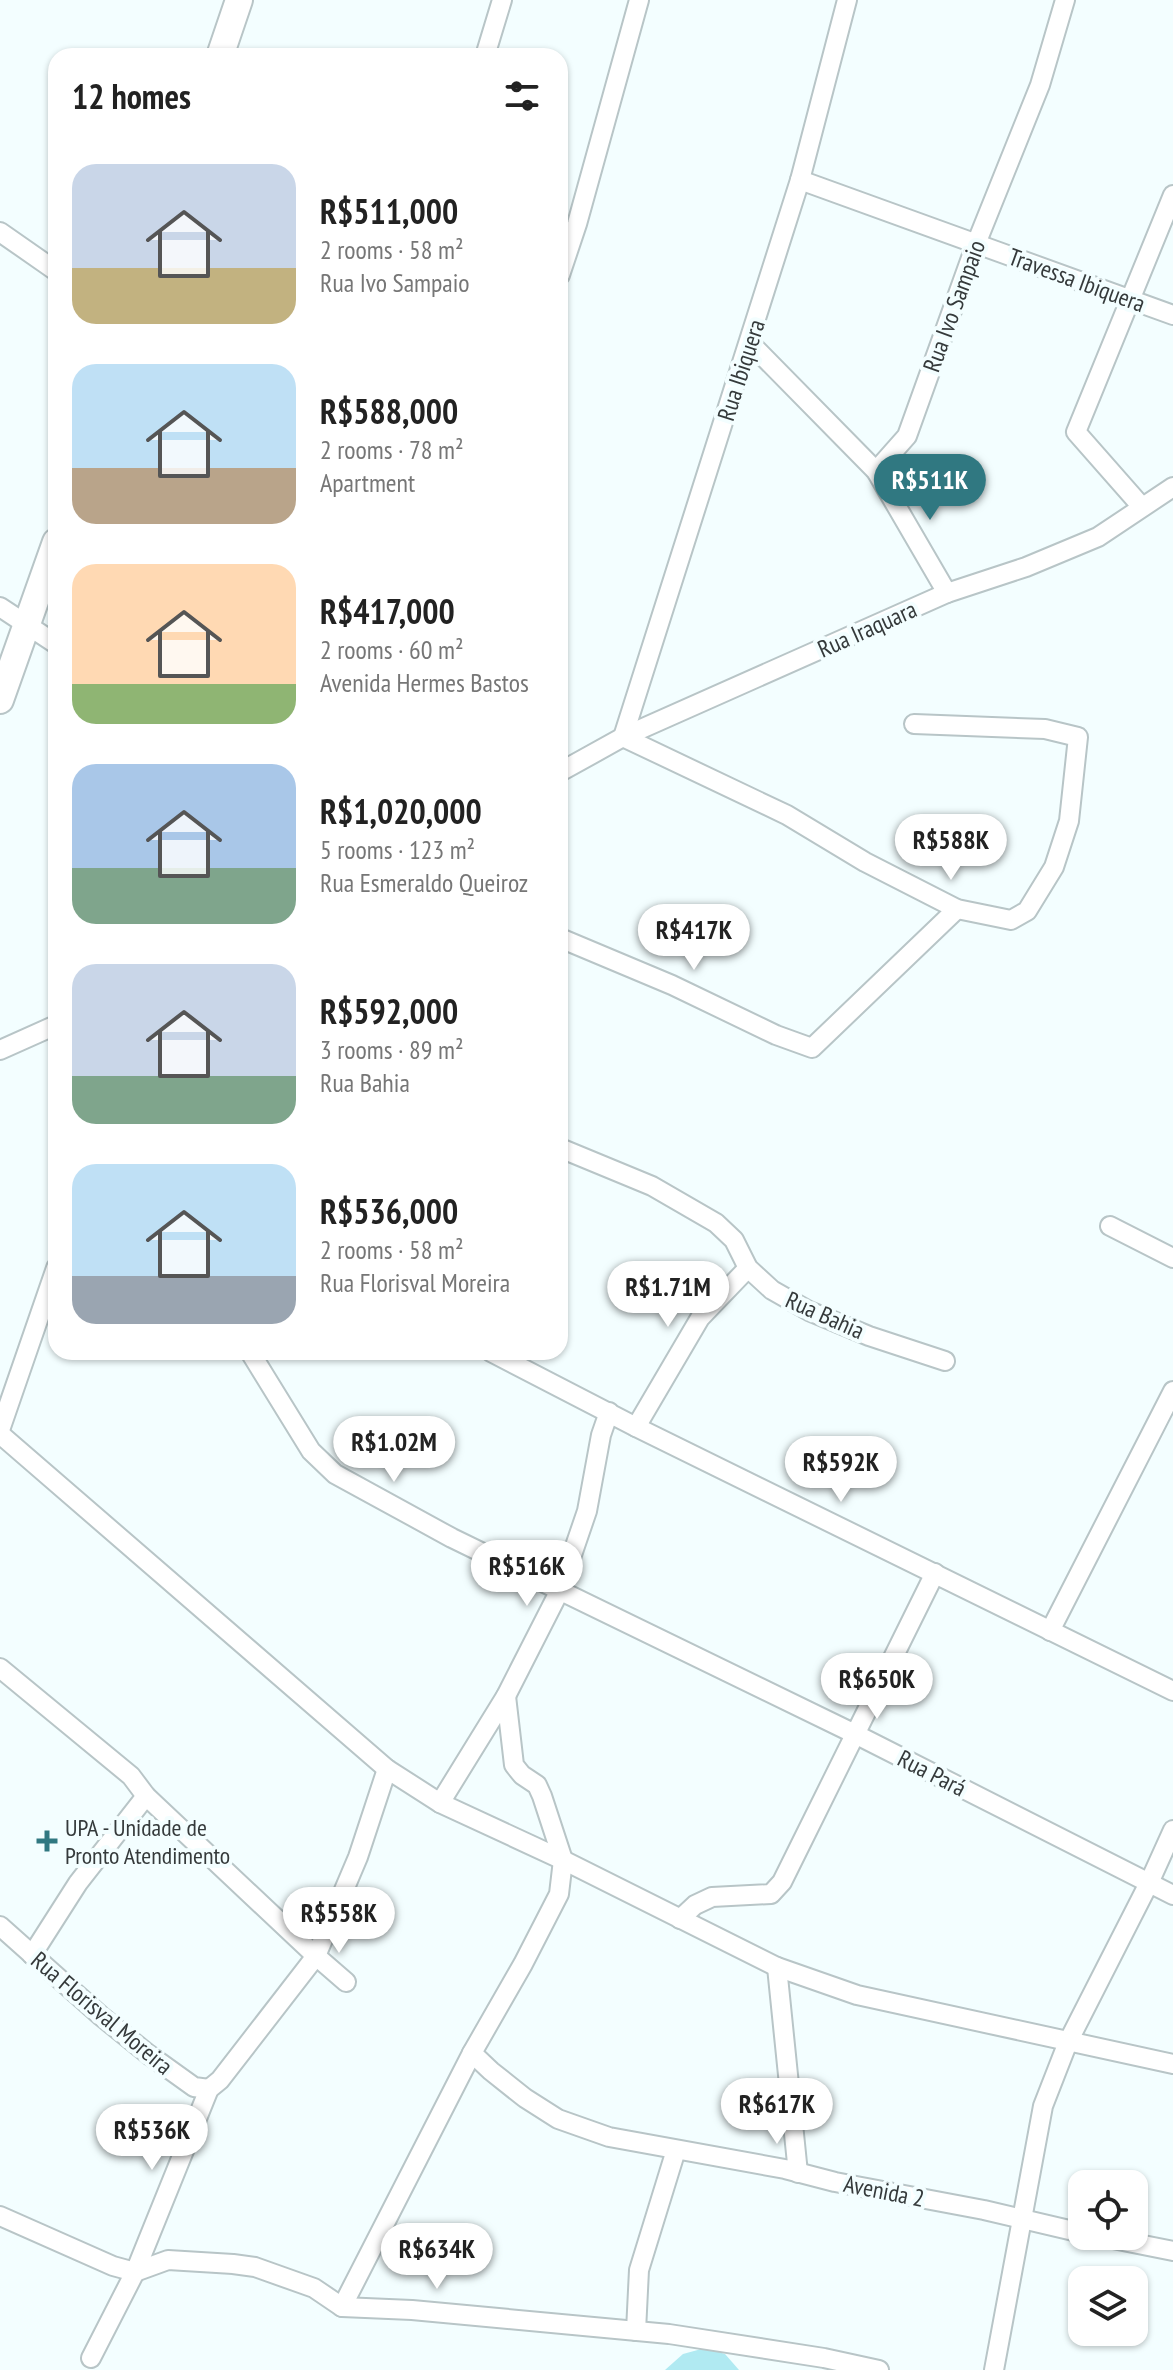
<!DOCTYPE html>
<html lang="en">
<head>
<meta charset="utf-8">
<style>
  :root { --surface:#fff; --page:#f6f6f6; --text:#222; --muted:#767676; --accent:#307881 }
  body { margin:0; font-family:"PT Sans Narrow",sans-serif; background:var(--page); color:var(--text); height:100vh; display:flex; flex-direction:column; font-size:30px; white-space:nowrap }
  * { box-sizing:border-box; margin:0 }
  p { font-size:26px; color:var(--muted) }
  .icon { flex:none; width:44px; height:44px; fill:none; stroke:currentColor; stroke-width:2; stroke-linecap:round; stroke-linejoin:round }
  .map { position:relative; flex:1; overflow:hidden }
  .drawer { position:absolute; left:48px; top:48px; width:520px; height:1312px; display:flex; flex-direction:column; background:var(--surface); border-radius:24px; box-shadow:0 2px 6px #0004 }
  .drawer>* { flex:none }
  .tools { position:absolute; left:1068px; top:2170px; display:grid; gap:16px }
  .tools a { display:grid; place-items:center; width:80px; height:80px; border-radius:16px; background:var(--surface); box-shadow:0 2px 6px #0004; font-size:40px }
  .price { position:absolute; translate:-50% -68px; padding:0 18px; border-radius:28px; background:#fff; color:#222; font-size:26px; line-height:52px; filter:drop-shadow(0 2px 4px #0008) }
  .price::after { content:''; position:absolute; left:50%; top:48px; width:24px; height:18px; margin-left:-12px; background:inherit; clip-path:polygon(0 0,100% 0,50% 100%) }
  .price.current { background:var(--accent); color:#fff }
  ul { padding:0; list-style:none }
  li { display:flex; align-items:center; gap:24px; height:200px; padding:0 24px }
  li span { display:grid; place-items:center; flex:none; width:224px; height:160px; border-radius:24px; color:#555 }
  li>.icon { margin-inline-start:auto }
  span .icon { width:96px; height:96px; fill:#fffc; stroke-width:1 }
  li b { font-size:34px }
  h2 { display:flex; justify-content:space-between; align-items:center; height:96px; padding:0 24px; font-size:34px }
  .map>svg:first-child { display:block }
</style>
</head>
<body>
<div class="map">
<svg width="1173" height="2370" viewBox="0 0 1173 2370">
  <rect width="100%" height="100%" fill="#f3feff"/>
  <polygon fill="#b0eaf2" points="705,2348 725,2354 739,2370 665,2370 683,2354"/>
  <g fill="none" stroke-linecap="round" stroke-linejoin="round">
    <defs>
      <g id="street">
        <polyline points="847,0 800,180 623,737 787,815 865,862 957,909 1011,920 1027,911 1054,867 1069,821 1078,737 1045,729 914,724"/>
        <polyline points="485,56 502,0"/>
        <polyline points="800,180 1173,315"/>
        <polyline points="0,232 56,271"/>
        <polyline points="560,275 577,224 639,0"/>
        <polyline points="750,343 876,471 947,593"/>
        <polyline points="876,471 907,436 976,244 1040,85 1065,0"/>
        <polyline points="1142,507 1076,432 1173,195"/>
        <polyline points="0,607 56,644"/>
        <polyline points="560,772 623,737 947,593 1026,567 1098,537 1173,487"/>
        <polyline points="560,938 672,985 776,1035 812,1048 957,909"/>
        <polyline points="0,1050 56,1025"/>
        <polyline points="560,1148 652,1186 716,1223 734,1240 748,1268 772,1290 809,1311 869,1336 945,1361"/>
        <polyline points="1110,1226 1173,1258"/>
        <polyline points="250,1352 311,1451 335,1474 452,1538 855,1734 1173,1895"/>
        <polyline points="491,1352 636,1427 1173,1691"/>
        <polyline points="636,1427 700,1318 748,1268"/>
        <polyline points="0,1430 56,1268"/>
        <polyline points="0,1434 387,1769 440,1803 563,1860 777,1967 857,1995 1173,2064"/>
        <polyline points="1050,1631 1173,1391"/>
        <polyline points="0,1668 131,1776 146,1796 316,1956 346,1982"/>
        <polyline points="440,1803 506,1696 560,1590 587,1511 601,1435 609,1412"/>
        <polyline points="680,1919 695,1905 712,1897 771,1894 782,1882 935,1573"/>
        <polyline points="0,1926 101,2016 148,2054 194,2087 209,2089"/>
        <polyline points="32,1955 78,1883 146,1796"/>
        <polyline points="777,1967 798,2173"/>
        <polyline points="472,2053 491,2071 525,2098 558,2119 609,2137 785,2169 835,2182 984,2210 1082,2233"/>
        <polyline points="0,2216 113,2266 135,2272 168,2260 233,2264 255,2267 314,2288 342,2307 412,2310 669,2334 824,2358 879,2370"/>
        <polyline points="1098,2236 1173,2251"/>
        <polyline points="342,2307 472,2053 523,1964 559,1894 563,1860 542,1796 537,1785 522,1775 514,1765 506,1696"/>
        <polyline points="636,2331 639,2270 676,2150"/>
        <polyline points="91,2358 135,2272 209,2089 220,2080 316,1956 358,1857 387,1769"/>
        <polyline points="994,2370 1043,2106 1068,2042 1149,1883 1173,1830"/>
      </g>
      <g id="secondary">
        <polyline points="220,56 239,0"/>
        <polyline points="0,700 56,542"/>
      </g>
    </defs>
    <use href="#street" stroke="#b8c5c7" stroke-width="22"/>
    <use href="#secondary" stroke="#b8c5c7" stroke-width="30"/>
    <use href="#street" stroke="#fff" stroke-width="18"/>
    <use href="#secondary" stroke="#fff" stroke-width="26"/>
  </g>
  <path fill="#307881" stroke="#f3feff" stroke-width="3" d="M43 1829h8v8h8v8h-8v8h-8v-8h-8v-8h8z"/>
  <g text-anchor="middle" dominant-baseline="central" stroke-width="8" stroke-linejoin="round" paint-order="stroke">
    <g font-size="24" fill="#353a3b" stroke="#f3feff">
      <text transform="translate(1077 280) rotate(20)">Travessa Ibiquera</text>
      <text transform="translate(954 306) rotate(-70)">Rua Ivo Sampaio</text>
      <text transform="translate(741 370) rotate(-72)">Rua Ibiquera</text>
      <text transform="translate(867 629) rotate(-24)">Rua Iraquara</text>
      <text transform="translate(825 1315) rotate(24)">Rua Bahia</text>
      <text transform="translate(932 1773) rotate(27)">Rua Pará</text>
      <text transform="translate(102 2013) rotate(40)">Rua Florisval Moreira</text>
      <text transform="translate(884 2191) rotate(11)">Avenida 2</text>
    </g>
    <g font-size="24" fill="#353a3b" stroke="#f3feff" text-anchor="start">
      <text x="65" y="1827">UPA - Unidade de<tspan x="65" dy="28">Pronto Atendimento</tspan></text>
    </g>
  </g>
</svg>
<div class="tools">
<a><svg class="icon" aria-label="locate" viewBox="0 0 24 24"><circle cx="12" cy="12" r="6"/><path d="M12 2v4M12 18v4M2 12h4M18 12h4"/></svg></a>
<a><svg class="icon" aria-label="layers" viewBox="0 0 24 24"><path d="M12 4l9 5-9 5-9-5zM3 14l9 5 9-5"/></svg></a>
</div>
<b class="price current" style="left:930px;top:522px">R$511K</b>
<b class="price" style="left:951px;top:882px">R$588K</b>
<b class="price" style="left:694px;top:972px">R$417K</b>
<b class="price" style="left:668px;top:1329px">R$1.71M</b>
<b class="price" style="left:394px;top:1484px">R$1.02M</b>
<b class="price" style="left:841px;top:1504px">R$592K</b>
<b class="price" style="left:527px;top:1608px">R$516K</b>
<b class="price" style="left:877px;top:1721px">R$650K</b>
<b class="price" style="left:339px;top:1955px">R$558K</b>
<b class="price" style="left:777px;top:2146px">R$617K</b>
<b class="price" style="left:152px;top:2172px">R$536K</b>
<b class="price" style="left:437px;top:2291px">R$634K</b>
<section class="drawer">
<h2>12 homes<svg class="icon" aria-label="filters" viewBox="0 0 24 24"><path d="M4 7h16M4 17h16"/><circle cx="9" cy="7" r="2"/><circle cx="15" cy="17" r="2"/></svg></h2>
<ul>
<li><span style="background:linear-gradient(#c9d6e8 65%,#c2b280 0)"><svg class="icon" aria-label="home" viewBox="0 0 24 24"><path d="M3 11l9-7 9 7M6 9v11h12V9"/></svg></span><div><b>R$511,000</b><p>2 rooms · 58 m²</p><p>Rua Ivo Sampaio</p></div></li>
<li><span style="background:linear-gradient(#bfe0f5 65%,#b9a48a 0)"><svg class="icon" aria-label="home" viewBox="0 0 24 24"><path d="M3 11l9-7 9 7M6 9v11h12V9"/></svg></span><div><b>R$588,000</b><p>2 rooms · 78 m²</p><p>Apartment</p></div></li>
<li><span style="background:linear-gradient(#ffd9b3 75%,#8fb573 0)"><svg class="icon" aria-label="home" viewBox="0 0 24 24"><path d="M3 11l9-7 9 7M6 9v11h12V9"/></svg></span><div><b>R$417,000</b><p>2 rooms · 60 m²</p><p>Avenida Hermes Bastos</p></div></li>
<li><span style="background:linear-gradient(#a9c7e8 65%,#7fa58c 0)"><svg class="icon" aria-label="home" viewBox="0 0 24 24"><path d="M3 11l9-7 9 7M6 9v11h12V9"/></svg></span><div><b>R$1,020,000</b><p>5 rooms · 123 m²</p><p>Rua Esmeraldo Queiroz</p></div></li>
<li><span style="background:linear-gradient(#c9d6e8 70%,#7fa58c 0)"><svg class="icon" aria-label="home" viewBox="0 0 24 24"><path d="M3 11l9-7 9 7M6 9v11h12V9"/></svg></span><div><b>R$592,000</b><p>3 rooms · 89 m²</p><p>Rua Bahia</p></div></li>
<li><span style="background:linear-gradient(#bfe0f5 70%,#9aa5b1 0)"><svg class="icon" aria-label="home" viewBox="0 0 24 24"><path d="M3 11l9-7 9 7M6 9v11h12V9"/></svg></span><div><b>R$536,000</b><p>2 rooms · 58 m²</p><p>Rua Florisval Moreira</p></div></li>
</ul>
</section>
</div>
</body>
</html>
